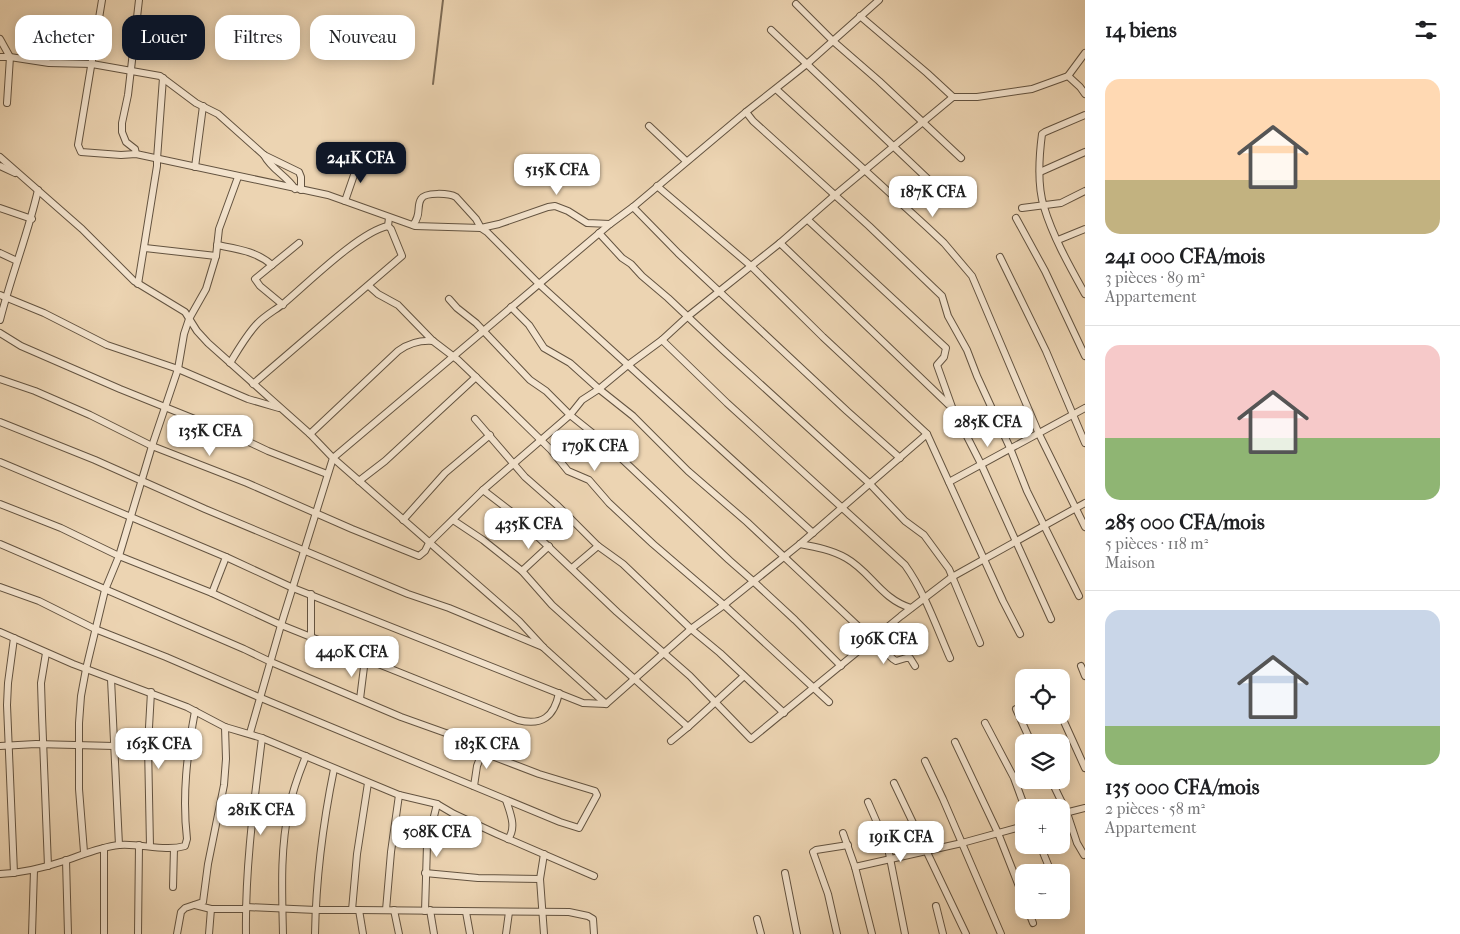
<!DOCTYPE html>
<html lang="fr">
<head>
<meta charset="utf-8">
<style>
  :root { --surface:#fff; --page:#f6f6f6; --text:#202124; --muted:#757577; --line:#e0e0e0; --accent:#111827 }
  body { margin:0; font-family:"IM FELL French Canon",serif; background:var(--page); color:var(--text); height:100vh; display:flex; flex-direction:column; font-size:19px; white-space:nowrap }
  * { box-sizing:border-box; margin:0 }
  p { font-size:16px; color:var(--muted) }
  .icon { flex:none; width:28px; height:28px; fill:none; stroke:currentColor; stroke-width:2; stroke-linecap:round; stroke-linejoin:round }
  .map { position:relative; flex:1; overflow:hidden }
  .side { display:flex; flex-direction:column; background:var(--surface); width:375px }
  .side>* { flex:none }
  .top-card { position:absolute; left:15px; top:15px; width:475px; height:45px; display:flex; gap:10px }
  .buttons { position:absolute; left:1015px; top:669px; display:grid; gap:10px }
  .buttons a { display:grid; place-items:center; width:55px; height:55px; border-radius:10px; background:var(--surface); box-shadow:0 2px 12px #0003; font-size:25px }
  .price { position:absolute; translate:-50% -42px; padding:0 11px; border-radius:10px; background:#fff; color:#222; font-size:16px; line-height:32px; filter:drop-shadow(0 1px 2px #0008) }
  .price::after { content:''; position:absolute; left:50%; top:30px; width:15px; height:11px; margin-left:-8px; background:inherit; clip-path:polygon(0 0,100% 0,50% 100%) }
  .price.active { background:var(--accent); color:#fff }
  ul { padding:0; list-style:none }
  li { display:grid; align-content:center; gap:10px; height:265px; padding:0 20px }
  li+li { border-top:1px solid var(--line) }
  li span { display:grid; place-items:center; height:155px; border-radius:15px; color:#555 }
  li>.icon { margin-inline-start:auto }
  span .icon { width:90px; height:90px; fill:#fffc; stroke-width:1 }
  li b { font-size:21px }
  h2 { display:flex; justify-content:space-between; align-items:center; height:60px; padding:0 20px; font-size:21px }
  .chip { padding:0 18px; border-radius:15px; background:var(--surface); box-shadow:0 2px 12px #0003; font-size:18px; line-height:45px }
  .chip.active { background:var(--accent); color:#fff }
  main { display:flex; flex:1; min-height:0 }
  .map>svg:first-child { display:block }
</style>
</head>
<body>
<main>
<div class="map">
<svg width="1085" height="934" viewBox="0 0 1085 934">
  <rect width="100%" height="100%" fill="#ecd4b2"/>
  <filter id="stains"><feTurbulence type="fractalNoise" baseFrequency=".004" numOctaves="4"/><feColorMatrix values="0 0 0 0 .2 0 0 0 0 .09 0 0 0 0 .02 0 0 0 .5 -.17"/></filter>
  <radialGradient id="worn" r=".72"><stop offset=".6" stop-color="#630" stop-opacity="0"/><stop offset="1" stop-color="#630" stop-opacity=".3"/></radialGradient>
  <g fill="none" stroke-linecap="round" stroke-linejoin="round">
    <polyline stroke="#7e6c56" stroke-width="2" points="433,84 443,0"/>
    <defs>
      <g id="street">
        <polyline points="102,0 78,145 81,152 121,155 136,154 328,195 415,226 481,228 499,224 548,207 555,206 568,211 587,223 610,224 633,207 746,112 808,63 879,0"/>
        <polyline points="796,4 833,41 879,81 961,158"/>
        <polyline points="860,16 927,73 953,97"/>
        <polyline points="771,30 931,182"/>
        <polyline points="0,39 10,57 7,103"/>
        <polyline points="0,57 10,57 49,63 92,64 160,76 196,103 218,114 264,155 299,172 301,177 301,190"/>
        <polyline points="1068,76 1080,87 1085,94"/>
        <polyline points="776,89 927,227 944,243 972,276 1039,434 1085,527"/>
        <polyline points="746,112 753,121 869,226 942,296 948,316 967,350 977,376 1010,448 1027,491 1079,596"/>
        <path d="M1085 115 1045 132 1042 134C1039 157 1037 185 1044 207 1053 237 1070 267 1085 294"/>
        <polyline points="649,126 686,161"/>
        <polyline points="136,154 135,149 126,142 122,132 122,123 128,95 139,0"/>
        <path d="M264 155C272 170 287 176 295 189"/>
        <polyline points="0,157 82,229 134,281 185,312 197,331 208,343 310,434 333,458 281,625 250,733"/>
        <polyline points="0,166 15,173"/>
        <polyline points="195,167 203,106"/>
        <polyline points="1040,172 1085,152"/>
        <polyline points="657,186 751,266 823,337 927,434 1003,601 1020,634"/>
        <polyline points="345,201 354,175 364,159"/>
        <polyline points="633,207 678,253 847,411 900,458"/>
        <polyline points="0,208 32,219"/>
        <polyline points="1022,208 1061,203 1085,191"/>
        <polyline points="1016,218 1045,271 1085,356"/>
        <polyline points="808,220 946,348 944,357 937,365 952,407 981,464 1051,619"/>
        <path d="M413 225C422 214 416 207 421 199 425 192 449 193 456 197L476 219 481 228 487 232 539 284 813 533"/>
        <polyline points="599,233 622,258 631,264 642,276 668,298 723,350 869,483 905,521 924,535 949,569 980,643"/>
        <polyline points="1058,240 1085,229"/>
        <polyline points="780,243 949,405"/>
        <path d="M217 245C237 249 256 251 272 265"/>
        <polyline points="145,248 216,256"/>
        <polyline points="0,253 17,261"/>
        <polyline points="1000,257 1046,351 1085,443"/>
        <polyline points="138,284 157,166 157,159 163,78"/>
        <polyline points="369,286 378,294 398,305 433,341 458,360 505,405 551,450 568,471 589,480 609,503 653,544 724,605 829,702"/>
        <polyline points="0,295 44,313 107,345 178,369 248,399 279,408"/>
        <polyline points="449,299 457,308 476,323 530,380 546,391 570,415 605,443 729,560 753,581 795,620 841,666"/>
        <polyline points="283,305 260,286 255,279 299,243"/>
        <polyline points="511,307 529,325 544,348 570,363 599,389 633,416 688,471 747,522 893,659 896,661 906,658 910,658 915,666"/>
        <path d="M0 320C11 276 28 234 38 190"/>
        <polyline points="0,333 21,346 120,389 232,434 268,451 327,474"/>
        <path d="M662 340 727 403 905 565C925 593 936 626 950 658"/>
        <path d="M230 363C238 350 246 336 256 325 264 316 274 311 283 304 307 284 359 232 388 226"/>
        <polyline points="0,379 35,391 90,415 152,446 247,483 352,529 419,556 425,551 429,543 483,490 570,415 582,400 599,389 628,365 662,340 687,317 780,243 835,195 953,97 977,97 1032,89 1068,76 1085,53"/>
        <polyline points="253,384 402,256 391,229 388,226 389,218"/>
        <polyline points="475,419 525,477 558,506 598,546 623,564 691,629 720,653 784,713"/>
        <polyline points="0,422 95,460 205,509 408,594 449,608 543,647"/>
        <path d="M310 434 398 351C409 343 419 340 433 341"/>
        <polyline points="0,462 226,557 293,588 583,703 606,704 691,629 724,605 800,544 927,434"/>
        <polyline points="359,481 385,461 476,377"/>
        <polyline points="949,482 1085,408"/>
        <polyline points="483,490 513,513 617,612 690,676 751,739 901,616 952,577 1085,503"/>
        <path d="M0 504 61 528 119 556 212 593 281 625 518 720C542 726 554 717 559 693"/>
        <polyline points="403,520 445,473 490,435"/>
        <polyline points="453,520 483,540 522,571 552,605 688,727"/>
        <polyline points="0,544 244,649 271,662 401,717 471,742 492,756 539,774 595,791 597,795 579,828 560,822 261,698 166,657 95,629 39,601 0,587"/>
        <path d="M800 544C816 547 832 550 846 558 871 572 881 599 911 608"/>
        <polyline points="572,568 598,546"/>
        <polyline points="522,571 549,546"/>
        <polyline points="212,593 226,557"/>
        <polyline points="311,594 311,637"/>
        <polyline points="0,632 73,664 187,707 225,727 262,738 399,795 437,804 454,814 497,834 594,876"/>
        <polyline points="14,638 8,683 7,705 14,873"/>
        <polyline points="46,653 41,683 42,715 48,866"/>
        <polyline points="1081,666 1085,676"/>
        <polyline points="111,679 119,845"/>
        <polyline points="360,699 365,659"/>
        <polyline points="606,704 544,648 519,621 333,458 610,224"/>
        <polyline points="1016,709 1031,742"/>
        <polyline points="1061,715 1085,768"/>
        <polyline points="985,723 1014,778 1025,808"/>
        <polyline points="671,741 688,727 744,676"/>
        <polyline points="955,742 998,833 1024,899"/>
        <polyline points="0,746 36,744 114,746 148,745"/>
        <polyline points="925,761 943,799 1001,934"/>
        <polyline points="1051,780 1067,813 1077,843 1084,855"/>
        <polyline points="894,783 966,934"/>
        <polyline points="474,786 477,766 483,750"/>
        <path d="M506 800C510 813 517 827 508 839"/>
        <polyline points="868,802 888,848 905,934"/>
        <polyline points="1061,814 1085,808"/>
        <polyline points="843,833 855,867 872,934"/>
        <polyline points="1040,845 1051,872"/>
        <polyline points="150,846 148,745 151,692"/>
        <polyline points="104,848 104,934"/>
        <polyline points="84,852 79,789 79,723 81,696 86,669 105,590 119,556 152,446 178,369 184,334 189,319 206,289 216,256 219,229 238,177"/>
        <polyline points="66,860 68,934"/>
        <polyline points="855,867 962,843 1024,826"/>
        <polyline points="425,873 478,878 540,879"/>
        <polyline points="785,873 797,934"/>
        <path d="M0 874C22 873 43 868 64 861 82 855 100 847 119 845 140 843 164 852 185 846L187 839C182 796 187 754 195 711"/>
        <polyline points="173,887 174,848"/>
        <polyline points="195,905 211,909 246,909"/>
        <polyline points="936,906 943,934"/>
        <polyline points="246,907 316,910 359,910 569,912 588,916 593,919 594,934"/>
        <polyline points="352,910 357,854 368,783"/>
        <polyline points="359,910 363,934"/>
        <polyline points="386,910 391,852 399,795"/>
        <polyline points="394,910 399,934"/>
        <polyline points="430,910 434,934"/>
        <polyline points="1028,910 1033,923"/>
        <polyline points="425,911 427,845 437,804"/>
        <polyline points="466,912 470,934"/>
        <polyline points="757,919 761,934"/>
        <polyline points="32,934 34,870"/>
        <polyline points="138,934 139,845"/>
        <polyline points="177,934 181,912 185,908 203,902 208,864 224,785 226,759 225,727"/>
        <polyline points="209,934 211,909"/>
        <path d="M246 934C245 868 254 803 262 738"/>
        <path d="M283 934C282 892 280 849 289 808 293 790 299 773 306 756"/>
        <path d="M315 934C316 878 323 823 334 769"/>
        <polyline points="506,934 509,912"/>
        <polyline points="544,934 540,879 544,854"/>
        <polyline points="837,934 828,894 813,852 816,850 848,845"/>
      </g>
    </defs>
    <use href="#street" stroke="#635340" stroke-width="8"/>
    <use href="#street" stroke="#f3e3cd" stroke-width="6"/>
  </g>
  <rect width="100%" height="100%" filter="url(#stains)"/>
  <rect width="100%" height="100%" fill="url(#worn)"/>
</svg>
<div class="buttons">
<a><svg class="icon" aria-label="locate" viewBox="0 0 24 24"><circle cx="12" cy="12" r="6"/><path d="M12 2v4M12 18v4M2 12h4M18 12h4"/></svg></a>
<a><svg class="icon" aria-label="layers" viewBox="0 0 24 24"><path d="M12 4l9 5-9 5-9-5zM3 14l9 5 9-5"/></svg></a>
<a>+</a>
<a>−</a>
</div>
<b class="price active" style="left:361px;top:184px">241K CFA</b>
<b class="price" style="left:557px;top:196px">515K CFA</b>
<b class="price" style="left:933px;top:218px">187K CFA</b>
<b class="price" style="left:988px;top:448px">285K CFA</b>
<b class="price" style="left:210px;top:457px">135K CFA</b>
<b class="price" style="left:595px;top:472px">179K CFA</b>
<b class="price" style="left:529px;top:550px">435K CFA</b>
<b class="price" style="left:884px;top:665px">196K CFA</b>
<b class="price" style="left:352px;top:678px">440K CFA</b>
<b class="price" style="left:159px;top:770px">163K CFA</b>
<b class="price" style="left:487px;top:770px">183K CFA</b>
<b class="price" style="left:261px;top:836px">281K CFA</b>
<b class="price" style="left:437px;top:858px">508K CFA</b>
<b class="price" style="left:901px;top:863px">191K CFA</b>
<div class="top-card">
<a class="chip">Acheter</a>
<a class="chip active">Louer</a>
<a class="chip">Filtres</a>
<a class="chip">Nouveau</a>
</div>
</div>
<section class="side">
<h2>14 biens<svg class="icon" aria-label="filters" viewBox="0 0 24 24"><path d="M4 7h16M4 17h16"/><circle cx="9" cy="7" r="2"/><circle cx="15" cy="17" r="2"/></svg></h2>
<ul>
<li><span style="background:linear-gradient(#ffd9b3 65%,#c2b280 0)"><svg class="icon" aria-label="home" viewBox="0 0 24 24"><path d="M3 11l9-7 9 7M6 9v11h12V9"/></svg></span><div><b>241 000 CFA/mois</b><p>3 pièces · 89 m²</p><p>Appartement</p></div></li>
<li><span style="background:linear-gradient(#f6c9c9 60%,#8fb573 0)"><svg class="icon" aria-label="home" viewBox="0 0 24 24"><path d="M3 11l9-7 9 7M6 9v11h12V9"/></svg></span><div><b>285 000 CFA/mois</b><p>5 pièces · 118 m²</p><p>Maison</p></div></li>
<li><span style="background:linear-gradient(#c9d6e8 75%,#8fb573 0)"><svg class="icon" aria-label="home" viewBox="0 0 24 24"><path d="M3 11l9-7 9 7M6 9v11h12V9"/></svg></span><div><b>135 000 CFA/mois</b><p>2 pièces · 58 m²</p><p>Appartement</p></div></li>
</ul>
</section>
</main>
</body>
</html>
